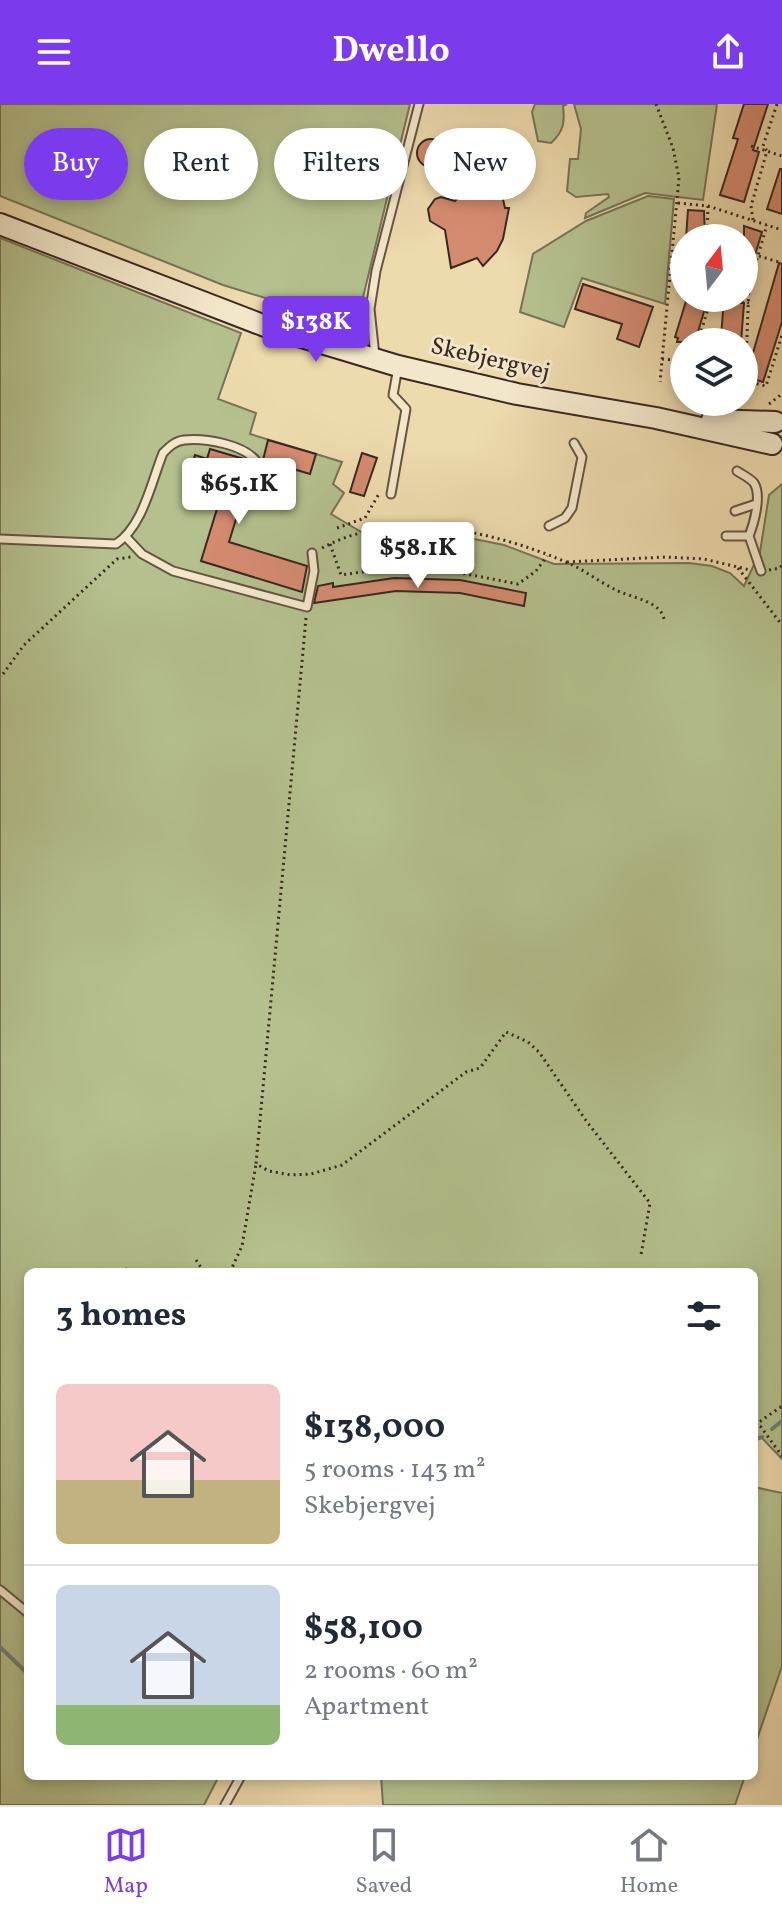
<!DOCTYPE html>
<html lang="en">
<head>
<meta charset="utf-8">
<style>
  :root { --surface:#fff; --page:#f6f6f7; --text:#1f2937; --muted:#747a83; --line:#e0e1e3; --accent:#7c3aed }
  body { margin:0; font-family:Vollkorn,serif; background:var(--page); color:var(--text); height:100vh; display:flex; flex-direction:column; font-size:30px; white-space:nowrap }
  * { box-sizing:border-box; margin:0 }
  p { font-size:26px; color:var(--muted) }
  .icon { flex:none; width:44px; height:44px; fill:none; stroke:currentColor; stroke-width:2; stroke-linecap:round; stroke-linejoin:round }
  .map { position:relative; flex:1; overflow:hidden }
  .panel { position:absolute; left:24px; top:1164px; width:734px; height:512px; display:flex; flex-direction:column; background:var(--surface); border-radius:12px; box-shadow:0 4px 12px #0003 }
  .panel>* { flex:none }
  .guide { position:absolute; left:24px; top:24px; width:734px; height:72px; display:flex; gap:16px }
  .needle { width:52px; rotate:16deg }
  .tools { position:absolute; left:670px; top:120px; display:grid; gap:16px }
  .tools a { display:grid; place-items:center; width:88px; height:88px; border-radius:50%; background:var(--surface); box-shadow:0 4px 12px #0003; font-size:40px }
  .price { position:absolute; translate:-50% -68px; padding:0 18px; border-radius:8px; background:#fff; color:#222; font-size:26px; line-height:52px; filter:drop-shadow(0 2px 4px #0008) }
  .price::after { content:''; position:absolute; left:50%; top:48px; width:24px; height:18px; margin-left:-12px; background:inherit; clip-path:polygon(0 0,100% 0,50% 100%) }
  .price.active { background:var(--accent); color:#fff }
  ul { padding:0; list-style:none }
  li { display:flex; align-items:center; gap:24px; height:200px; padding:0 32px }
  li+li { border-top:2px solid var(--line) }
  li span { display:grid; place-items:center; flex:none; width:224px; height:160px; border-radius:12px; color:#555 }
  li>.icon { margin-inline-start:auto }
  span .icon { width:96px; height:96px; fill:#fffc; stroke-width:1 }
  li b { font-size:34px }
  h2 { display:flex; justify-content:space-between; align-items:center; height:96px; padding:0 32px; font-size:34px }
  .pill { padding:0 28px; border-radius:36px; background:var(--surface); box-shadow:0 4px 12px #0003; font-size:28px; line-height:72px }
  .pill.active { background:var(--accent); color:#fff }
  header { display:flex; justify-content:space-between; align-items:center; height:104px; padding:0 32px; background:var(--accent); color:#fff; font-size:36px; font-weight:700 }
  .dock { display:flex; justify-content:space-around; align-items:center; height:112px; border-top:2px solid var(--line); background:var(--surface); font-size:22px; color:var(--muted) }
  .dock a { display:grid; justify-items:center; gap:4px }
  .dock .active { color:var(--accent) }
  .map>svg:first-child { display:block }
</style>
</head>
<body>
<header><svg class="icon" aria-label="menu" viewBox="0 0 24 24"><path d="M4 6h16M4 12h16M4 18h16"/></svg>Dwello<svg class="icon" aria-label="share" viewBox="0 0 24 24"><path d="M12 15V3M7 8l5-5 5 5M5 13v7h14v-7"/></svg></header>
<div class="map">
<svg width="782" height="1701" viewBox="0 0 782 1701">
  <rect width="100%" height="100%" fill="#eddaad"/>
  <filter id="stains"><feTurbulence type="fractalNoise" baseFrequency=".0025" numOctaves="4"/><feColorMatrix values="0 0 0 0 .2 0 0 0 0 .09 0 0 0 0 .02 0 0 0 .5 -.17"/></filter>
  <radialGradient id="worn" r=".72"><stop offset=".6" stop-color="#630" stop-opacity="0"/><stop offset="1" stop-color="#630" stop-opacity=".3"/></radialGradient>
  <g fill="#b4c08d" stroke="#767457" stroke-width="2">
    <polygon points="0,0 410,0 356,222 223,181 0,92"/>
    <path d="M535 0H567L563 2C565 18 564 27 551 39L538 37 532 8Z"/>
    <polygon points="574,0 717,0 703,96 645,89 585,114 586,109 609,93 608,90 576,93 567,87 570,55 578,55 581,25"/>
    <polygon points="648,92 674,95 665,200 582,174 564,223 520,208 533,150 586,117"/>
    <polygon points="0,134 241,229 218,295 256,309 250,330 342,358 333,380 344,389 331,410 368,432 393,425 419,424 504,441 554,460 689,459 712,462 730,469 744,482 760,448 769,391 782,380 782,1355 762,1334 754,1336 754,1168 28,1168 28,1672 219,1672 204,1701 0,1701"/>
    <polygon points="754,1383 782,1389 782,1562 754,1644"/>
    <polygon points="381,1672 745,1672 735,1701 383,1701"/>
  </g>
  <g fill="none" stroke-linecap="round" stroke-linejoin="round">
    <g stroke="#747f78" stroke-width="4">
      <polyline points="772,1325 782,1317"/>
      <polyline points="754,1336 762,1333"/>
      <polyline points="0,1543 28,1570"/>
    </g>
  </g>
  <g fill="#d58b70" stroke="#392821" stroke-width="2">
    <polygon points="744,0 768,0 753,46 759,48 744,98 720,91 738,35 733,34"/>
    <circle cx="431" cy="49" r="14"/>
    <polygon points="519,46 534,65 517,78 503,59"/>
    <polygon points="496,64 505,104 509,104 503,135 497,147 483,162 477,154 451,164 445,126 430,117 428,105 435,95 441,93 455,97 486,65 489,69"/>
    <polygon points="780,65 782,65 782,110 767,105"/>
    <polygon points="688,106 704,107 705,134 686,134"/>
    <polygon points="744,122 762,128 747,177 744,177"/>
    <polygon points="779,159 782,160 782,218 763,278 746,273"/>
    <polygon points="583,180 653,203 639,243 617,235 622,220 575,205"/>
    <polygon points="687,194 708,194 695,238 677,238 678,234 675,233"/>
    <polygon points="724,194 741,194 740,199 744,199 741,238 723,238 724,233 721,233"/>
    <polygon points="268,336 316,350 310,370 263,356"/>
    <polygon points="210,345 244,355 252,363 229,438 307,462 302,488 201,457 224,382 189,371 195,351 207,355"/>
    <polygon points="362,349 377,354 364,392 350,388"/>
    <polygon points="394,474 460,476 526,489 524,502 460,489 396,487 314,499 318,482 333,479 333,483"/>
  </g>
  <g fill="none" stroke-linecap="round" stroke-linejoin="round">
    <defs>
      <g id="lane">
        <polyline points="375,252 370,205 376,167 419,0"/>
        <path d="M737 367C743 371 750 374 754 379 762 392 754 419 749 432L761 467"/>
        <polyline points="391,390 406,305 393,291 398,263"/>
        <polyline points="735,407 756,400"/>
        <polyline points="549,422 565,414 572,404 582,353 574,339"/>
        <polyline points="726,432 749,432"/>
        <polyline points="126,433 142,450 173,467 307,503 314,467 312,449"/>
        <path d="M0 435 116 440C143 422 151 379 163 349 169 343 175 337 184 336 205 334 244 340 257 358 261 364 263 375 265 383"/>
        <polyline points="0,1486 28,1509"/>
        <polyline points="225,1701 241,1672"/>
      </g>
      <g id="secondary">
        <polyline points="0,120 265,222 398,262 517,290 656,314 772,340"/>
        <polyline points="712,316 775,318"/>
      </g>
    </defs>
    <use href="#lane" stroke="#665444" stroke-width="11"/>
    <use href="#secondary" stroke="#392821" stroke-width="24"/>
    <g stroke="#392821" stroke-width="3" stroke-dasharray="2 4" stroke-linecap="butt">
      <polyline points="656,0 673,44 679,74 660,278"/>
      <polyline points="751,42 782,52"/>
      <polyline points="678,99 708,102 782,126"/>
      <polyline points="753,116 751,102 767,47 763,42 777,0"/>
      <polyline points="707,134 708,102"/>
      <polyline points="759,152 782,159"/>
      <polyline points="730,194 749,199"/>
      <polyline points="698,238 711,194"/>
      <polyline points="662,255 684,257"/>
      <polyline points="745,277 766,282 782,231"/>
      <polyline points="745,281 749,182 767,121"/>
      <polyline points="769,300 782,290"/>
      <polyline points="337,424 365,414 380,388"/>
      <polyline points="330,440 341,471 390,464 456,468 518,480 536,467 547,452"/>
      <path d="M322 444C395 404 493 427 566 458 583 465 598 477 614 485 630 494 660 496 664 515"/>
      <polyline points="567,458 666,453 704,455 750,466"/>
      <polyline points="738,464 782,521"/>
      <polyline points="769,466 780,464 782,461"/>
      <polyline points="306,514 256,1060 269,1067 291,1071 311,1070 342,1061 466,968 480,964 506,928 528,938 539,948 587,1018 650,1099 641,1151"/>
      <polyline points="3,570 24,541 117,455 131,453"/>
      <polyline points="196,1156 204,1168"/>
      <polyline points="125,1164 127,1168"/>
      <polyline points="230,1168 242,1142 256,1060"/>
      <polyline points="754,1321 761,1323 782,1352"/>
      <polyline points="755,1321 782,1302"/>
    </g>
    <use href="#lane" stroke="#f3e7ca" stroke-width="7"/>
    <use href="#secondary" stroke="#f3e7ca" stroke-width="20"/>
  </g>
  <g text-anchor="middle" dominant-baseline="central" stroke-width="6" stroke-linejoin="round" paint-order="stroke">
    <g font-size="24" fill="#392821" stroke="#f3e7ca">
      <text transform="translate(490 256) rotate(13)">Skebjergvej</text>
    </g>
  </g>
  <rect width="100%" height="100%" filter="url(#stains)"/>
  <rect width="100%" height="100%" fill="url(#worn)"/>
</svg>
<div class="tools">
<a><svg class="needle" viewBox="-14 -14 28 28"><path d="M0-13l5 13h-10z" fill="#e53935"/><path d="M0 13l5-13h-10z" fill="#747a83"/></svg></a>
<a><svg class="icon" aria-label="layers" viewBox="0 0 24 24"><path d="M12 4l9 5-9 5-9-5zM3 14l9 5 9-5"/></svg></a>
</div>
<b class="price active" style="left:316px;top:260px">$138K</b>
<b class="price" style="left:239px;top:422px">$65.1K</b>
<b class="price" style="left:418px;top:486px">$58.1K</b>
<div class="guide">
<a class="pill active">Buy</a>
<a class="pill">Rent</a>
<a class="pill">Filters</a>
<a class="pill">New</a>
</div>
<section class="panel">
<h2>3 homes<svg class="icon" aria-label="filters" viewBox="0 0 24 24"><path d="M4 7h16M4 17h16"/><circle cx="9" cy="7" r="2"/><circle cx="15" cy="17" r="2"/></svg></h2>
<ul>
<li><span style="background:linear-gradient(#f6c9c9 60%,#c2b280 0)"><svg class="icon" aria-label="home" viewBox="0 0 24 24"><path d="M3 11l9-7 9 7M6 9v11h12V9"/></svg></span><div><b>$138,000</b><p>5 rooms · 143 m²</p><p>Skebjergvej</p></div></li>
<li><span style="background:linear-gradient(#c9d6e8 75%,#8fb573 0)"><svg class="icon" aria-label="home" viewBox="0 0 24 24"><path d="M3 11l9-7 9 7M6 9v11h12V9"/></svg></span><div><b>$58,100</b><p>2 rooms · 60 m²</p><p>Apartment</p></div></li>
</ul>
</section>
</div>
<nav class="dock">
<a class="active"><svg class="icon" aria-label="map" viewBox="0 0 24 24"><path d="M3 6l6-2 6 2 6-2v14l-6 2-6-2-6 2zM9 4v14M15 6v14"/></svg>Map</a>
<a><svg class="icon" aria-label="saved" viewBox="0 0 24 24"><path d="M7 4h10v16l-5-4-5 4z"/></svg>Saved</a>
<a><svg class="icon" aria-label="home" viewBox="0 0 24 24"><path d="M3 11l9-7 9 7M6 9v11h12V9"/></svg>Home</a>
</nav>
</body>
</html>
